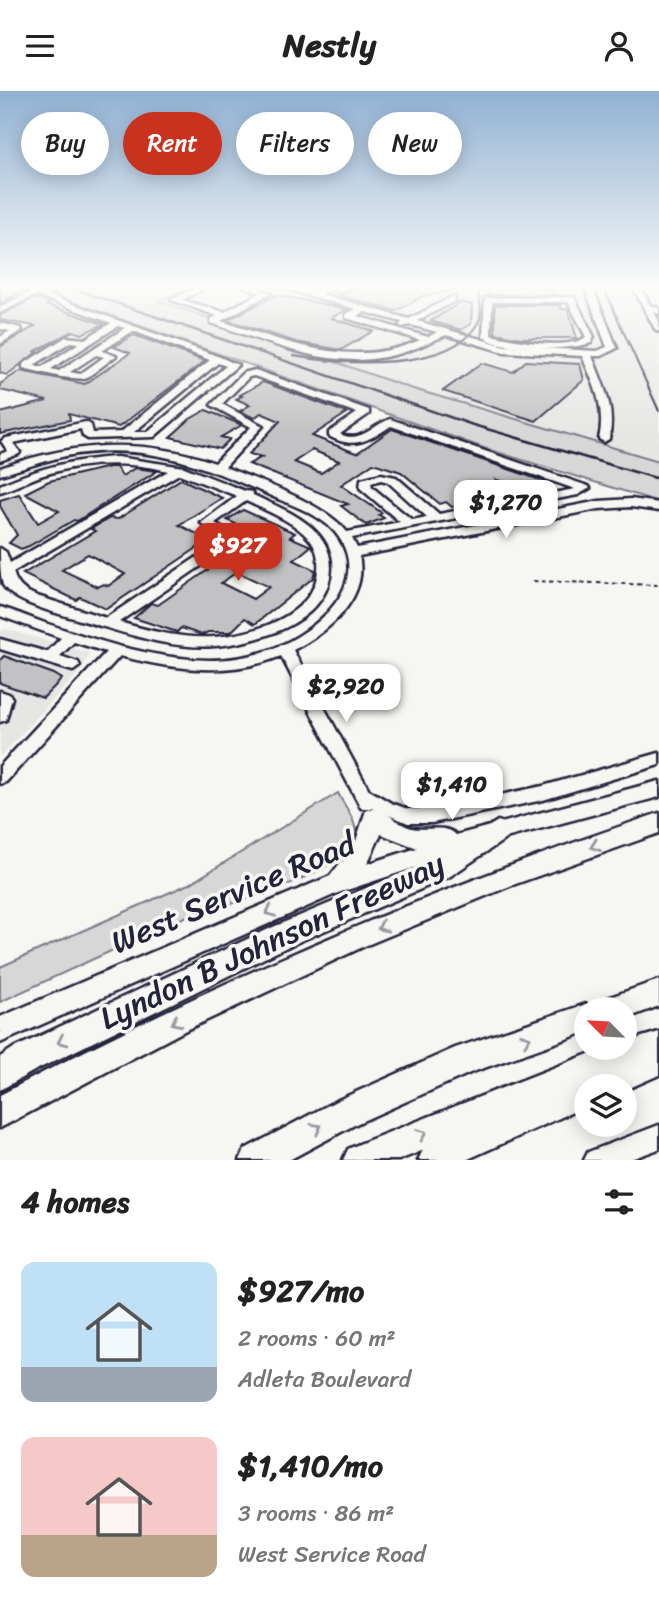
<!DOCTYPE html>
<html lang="en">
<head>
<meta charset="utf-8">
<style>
  :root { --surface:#fff; --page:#f6f6f6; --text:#222; --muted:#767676; --accent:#c8321e }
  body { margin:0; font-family:Sriracha,sans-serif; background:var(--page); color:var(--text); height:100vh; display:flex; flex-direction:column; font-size:26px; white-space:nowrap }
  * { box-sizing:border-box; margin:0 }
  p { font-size:23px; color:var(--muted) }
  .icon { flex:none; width:38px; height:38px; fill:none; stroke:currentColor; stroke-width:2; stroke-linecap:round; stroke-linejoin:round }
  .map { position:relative; height:1069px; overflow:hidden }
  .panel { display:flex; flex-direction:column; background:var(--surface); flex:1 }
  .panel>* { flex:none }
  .guide { position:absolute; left:21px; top:21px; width:618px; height:63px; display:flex; gap:14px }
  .needle { width:46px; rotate:294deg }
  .buttons { position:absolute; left:574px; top:906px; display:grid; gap:14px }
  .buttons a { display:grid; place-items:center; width:63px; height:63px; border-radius:50%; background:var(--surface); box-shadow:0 4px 18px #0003; font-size:35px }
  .price { position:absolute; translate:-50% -60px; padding:0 16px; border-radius:14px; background:#fff; color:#222; font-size:23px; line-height:46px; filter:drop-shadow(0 2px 4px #0008) }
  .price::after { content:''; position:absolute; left:50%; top:42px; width:21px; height:16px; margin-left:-10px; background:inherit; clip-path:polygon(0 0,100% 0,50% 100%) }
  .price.selected { background:var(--accent); color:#fff }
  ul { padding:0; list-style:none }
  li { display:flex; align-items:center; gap:21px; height:175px; padding:0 21px }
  li span { display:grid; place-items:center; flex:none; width:196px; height:140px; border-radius:14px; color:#555 }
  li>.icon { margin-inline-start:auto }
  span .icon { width:84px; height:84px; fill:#fffc; stroke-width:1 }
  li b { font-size:30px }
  h2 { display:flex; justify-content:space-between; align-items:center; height:84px; padding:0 21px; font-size:30px }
  .tag { padding:0 24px; border-radius:32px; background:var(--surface); box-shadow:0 4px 18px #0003; font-size:24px; line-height:63px }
  .tag.selected { background:var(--accent); color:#fff }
  header { display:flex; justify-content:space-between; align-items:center; height:91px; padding:0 21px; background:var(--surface); font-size:32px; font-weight:700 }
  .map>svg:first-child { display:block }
</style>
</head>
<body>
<header><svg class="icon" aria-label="menu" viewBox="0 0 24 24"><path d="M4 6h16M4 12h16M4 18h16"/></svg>Nestly<svg class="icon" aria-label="person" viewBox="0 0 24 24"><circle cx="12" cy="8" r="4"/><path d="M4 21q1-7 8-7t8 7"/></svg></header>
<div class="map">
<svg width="659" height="1069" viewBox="0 0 659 1069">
  <rect width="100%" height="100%" fill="#f6f6f2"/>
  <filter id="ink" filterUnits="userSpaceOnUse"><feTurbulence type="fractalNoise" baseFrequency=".0143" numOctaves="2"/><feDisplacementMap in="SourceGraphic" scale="14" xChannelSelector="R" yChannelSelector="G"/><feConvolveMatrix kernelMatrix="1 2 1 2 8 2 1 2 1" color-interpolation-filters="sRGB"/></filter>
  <g filter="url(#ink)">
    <g fill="#e6e6e4">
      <polygon points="114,195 659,195 659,370 410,297"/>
      <polygon points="6,538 90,562 82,578 0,666 0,540"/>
    </g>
    <g fill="#d7d7d7" stroke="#7c7c89" stroke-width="2">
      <polygon points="28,195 193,195 159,210 410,297 659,370 659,411 484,357"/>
      <path d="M338 702C344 715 359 732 355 746 346 781 231 816 198 820L0 911V876L191 792Z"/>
    </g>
    <g fill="#c2c2c4" stroke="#22223b" stroke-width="2" fill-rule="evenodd">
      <polygon points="6,195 29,195 0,213 0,198"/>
      <polygon points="359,195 454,195 454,199 423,205 396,220 339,205"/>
      <polygon points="487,195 548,195 556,204 489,204"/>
      <polygon points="277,204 348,218 331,227 373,240 341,259 296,251 227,229"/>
      <polygon points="35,207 50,212 47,214 104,233 82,243 73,240 65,244 34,261 37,261 7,284 0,282 0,256 35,235 0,229 0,224"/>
      <polygon points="461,211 472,214 471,233 461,239 431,230"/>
      <polygon points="495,214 560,214 562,218 568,218 577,247 521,247 495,242"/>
      <polygon points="134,244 205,270 119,336 69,323 70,329 0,343 0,322 47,310 0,299 0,293 20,280 85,293 130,262 114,256"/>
      <polygon points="526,270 580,273 584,289 536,330 443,300 482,272 513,281"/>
      <path d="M263 291 347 322 312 345 353 361 357 362 392 338 549 392 538 402 497 389 508 403 452 416 446 411 440 413 401 381 373 372 341 394 382 422 379 424 384 427 366 434 341 415 348 413 249 373 262 366 249 363 280 330 261 322 254 327 240 320 250 314 236 308 242 305 240 304ZM312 359 339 370 321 382 294 371Z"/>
      <polygon points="206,319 242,334 221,346 230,348 220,358 170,346 190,328"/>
      <polygon points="109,376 116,376 122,385 135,377 157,380 77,430 74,429 29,455 21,458 9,452 17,444 0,415 0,409 19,403 38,432 59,420 25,402 49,390"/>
      <path d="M181 388 222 407 179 434 209 449 106 518 80 506 76 509 23 483 95 440 91 438 110 427 118 428ZM88 463 125 483 108 495 104 493 98 496 62 479Z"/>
      <path d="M243 419 295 442 290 446 311 455 294 469 315 479 313 487 255 533 245 527 231 541H208L202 544 181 537 177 541 134 527 151 512 158 514 258 444 227 429ZM237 481 269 496 253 508 221 492Z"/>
      <polygon points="4,565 54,583 62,588 43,607 0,592 0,569"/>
    </g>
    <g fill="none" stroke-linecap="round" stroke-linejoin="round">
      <defs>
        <g id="minor">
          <path d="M199 195H209L182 209 224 221 260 202 243 195H253L271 202 221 230C286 251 354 279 420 249L346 227V223L356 218 282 197 281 195H292L313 200 322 195H350L341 201 330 199 321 203 409 228 452 206H455V210L417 230 505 255 597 260 607 256 584 195H592L617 257 601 265H592C603 294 616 316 609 348L604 351 599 348C606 316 594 294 582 265L504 261 446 244C426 253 407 262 385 266 326 278 265 250 211 232V228L217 225 171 209ZM365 221 402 231 400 234 401 236 411 234 437 241 428 246 357 225Z"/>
          <polygon points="632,195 640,195 650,214 659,217 659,223 654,221 659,230 659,241 655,238"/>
          <path d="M34 199 220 266 238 274 154 346 88 348 83 345 81 338 13 352 20 361 19 363 0 370V363L8 360 1 350 6 347 86 331 91 334 93 342 121 341 210 269 133 240 102 260 116 265 85 288 61 286 23 277V273L66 246 85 248 111 232 35 204 0 222V216ZM118 235 125 237 59 280 51 278ZM71 251 79 252 42 276 34 274ZM96 264 104 266 80 283 70 281ZM218 272 226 275 147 341H134Z"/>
          <path d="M574 206 594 246 591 252C566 260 505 260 483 246L485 207ZM492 211H568L586 246C567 260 514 249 491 244Z"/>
          <polygon points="0,232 21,237 22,239 0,253 0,246 10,240 0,238"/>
          <path d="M255 279 369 319V323L340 343C360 353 373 334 390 328L588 395 590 397 578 404 352 447 357 457 599 410 631 408 659 412V420L631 416 599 418 359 465C369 508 327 542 293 559L369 699 391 712 408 718H432L543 695 659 662V674L543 709 432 732H408L371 717H361L281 565C229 587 172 578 120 565L6 691 0 693V675L106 561 74 551 60 565 78 571 80 575 73 580 0 558V548L47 561 61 547 0 525V516C15 520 30 527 45 532 98 550 153 568 209 569 228 569 248 566 266 560 309 546 371 499 340 448 325 424 293 415 269 404 200 373 143 350 66 365 43 370 22 378 0 384V377C72 351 143 346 215 372L251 336 211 314 243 282ZM254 285 357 322 329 341V345C353 359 370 349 391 335L575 398 439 423 396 386 381 383 361 388 360 397 400 431 347 441C324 412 259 390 225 376L263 335 222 313 249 286ZM381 389 388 391 427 426 412 429 372 396 371 392Z"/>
          <path d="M117 366 184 376 245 400 252 401 253 404C274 414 301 424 317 442 328 454 333 469 330 486 321 534 257 551 215 555 169 559 123 541 80 529 60 523 13 512 3 494 0 483 0 469 0 457L6 461 10 472 168 380C128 370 86 371 47 383 31 387 16 397 0 401V394C42 376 71 369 117 366ZM179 383 237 405 201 432 224 448 106 527 37 505C24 500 17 495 13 481ZM246 410C267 420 294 430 310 449 317 457 319 468 318 479 314 526 253 543 214 546 182 548 150 540 119 531L233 453 237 447 235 444 215 432Z"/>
          <polygon points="0,600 9,603 12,607 6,629 0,631"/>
          <polygon points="659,1034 659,1058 628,1069 584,1069 588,1061"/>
        </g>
        <g id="major">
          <path d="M659 690V706L498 749 338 802 0 952V926L330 785 355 753 366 719C384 713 395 733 412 737 426 740 447 733 456 744ZM381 743 417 757 367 773Z"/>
          <polygon points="659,956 659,984 625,999 625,996 586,996 586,1015 466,1069 418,1069 423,1059"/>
        </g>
        <g id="highway">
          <path d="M659 722V742L510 795 367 854 186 939 0 1037V1004C212 891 431 799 659 722Z"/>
          <polygon points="498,730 507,733 510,740 507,747 449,786 291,854 34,980 0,999 0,966 12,958 273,836 431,770"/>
          <polygon points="659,889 659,915 625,928 625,919 586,919 586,941 470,982 358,1032 289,1069 240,1069 245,1058 336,1010 455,957 586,913 597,919 601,909"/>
          <polygon points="659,941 659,971 610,985 399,1069 343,1069 348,1058 359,1053 604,957 625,957 625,951"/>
        </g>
      </defs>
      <use href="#minor" stroke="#22223b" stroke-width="5"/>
      <use href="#major" stroke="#22223b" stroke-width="5"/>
      <use href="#highway" stroke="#22223b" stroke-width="5"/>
      <polyline stroke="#22223b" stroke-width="2" stroke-dasharray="4.5 3.5" stroke-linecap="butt" points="533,490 659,494"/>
      <use href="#minor" fill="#f6f6f2" fill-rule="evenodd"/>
      <use href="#major" fill="#f6f6f2" fill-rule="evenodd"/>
      <use href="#highway" fill="#f6f6f2" fill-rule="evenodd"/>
      <polyline stroke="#22223b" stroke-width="2" points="603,195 659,320"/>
      <g stroke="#22223b" stroke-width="2.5">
        <polyline points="66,195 473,334 659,388"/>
        <path d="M294 265C341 273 450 282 478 232 484 222 478 206 477 195"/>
      </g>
    </g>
    <defs><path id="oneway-chevron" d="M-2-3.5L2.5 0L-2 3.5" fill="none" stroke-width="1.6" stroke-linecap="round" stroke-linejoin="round" transform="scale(1.75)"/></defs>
    <g stroke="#9797a0">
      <use href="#oneway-chevron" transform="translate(595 755) rotate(160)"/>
      <use href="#oneway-chevron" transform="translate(270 821) rotate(157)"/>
      <use href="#oneway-chevron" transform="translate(382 836) rotate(155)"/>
      <use href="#oneway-chevron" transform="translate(176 931) rotate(153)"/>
      <use href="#oneway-chevron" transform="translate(526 948) rotate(-19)"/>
      <use href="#oneway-chevron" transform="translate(62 950) rotate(154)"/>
      <use href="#oneway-chevron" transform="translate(317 1037) rotate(-28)"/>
      <use href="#oneway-chevron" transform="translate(422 1043) rotate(-22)"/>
    </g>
  </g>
  <linearGradient id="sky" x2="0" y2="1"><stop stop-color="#90b1d3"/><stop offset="0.57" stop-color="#fbfbf9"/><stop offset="1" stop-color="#fbfbf9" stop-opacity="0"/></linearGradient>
  <rect width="659" height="344" fill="url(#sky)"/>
  <g text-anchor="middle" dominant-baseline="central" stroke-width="7" stroke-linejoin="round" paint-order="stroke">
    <g font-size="32" fill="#22223b" stroke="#f6f6f2">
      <text transform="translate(233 802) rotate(-23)">West Service Road</text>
      <text transform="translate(272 850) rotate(-25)">Lyndon B Johnson Freeway</text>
    </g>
  </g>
</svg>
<div class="buttons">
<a><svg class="needle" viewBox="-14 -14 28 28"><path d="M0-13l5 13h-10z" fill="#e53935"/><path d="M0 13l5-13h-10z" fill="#767676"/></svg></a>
<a><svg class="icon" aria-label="layers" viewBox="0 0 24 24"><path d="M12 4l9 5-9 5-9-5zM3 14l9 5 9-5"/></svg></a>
</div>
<b class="price" style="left:506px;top:449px">$1,270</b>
<b class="price selected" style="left:238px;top:492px">$927</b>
<b class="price" style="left:346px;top:633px">$2,920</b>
<b class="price" style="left:452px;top:731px">$1,410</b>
<div class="guide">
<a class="tag">Buy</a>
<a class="tag selected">Rent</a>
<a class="tag">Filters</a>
<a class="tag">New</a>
</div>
</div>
<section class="panel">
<h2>4 homes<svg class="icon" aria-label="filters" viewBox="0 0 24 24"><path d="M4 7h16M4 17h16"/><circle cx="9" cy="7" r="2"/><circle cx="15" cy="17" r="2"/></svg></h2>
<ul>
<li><span style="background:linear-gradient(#bfe0f5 75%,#9aa5b1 0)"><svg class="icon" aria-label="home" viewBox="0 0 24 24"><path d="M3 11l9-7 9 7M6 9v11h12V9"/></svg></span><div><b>$927/mo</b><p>2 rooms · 60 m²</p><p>Adleta Boulevard</p></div></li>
<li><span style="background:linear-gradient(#f6c9c9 70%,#b9a48a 0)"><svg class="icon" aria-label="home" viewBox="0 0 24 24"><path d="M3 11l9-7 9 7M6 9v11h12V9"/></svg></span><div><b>$1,410/mo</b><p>3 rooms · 86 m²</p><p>West Service Road</p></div></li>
</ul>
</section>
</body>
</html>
